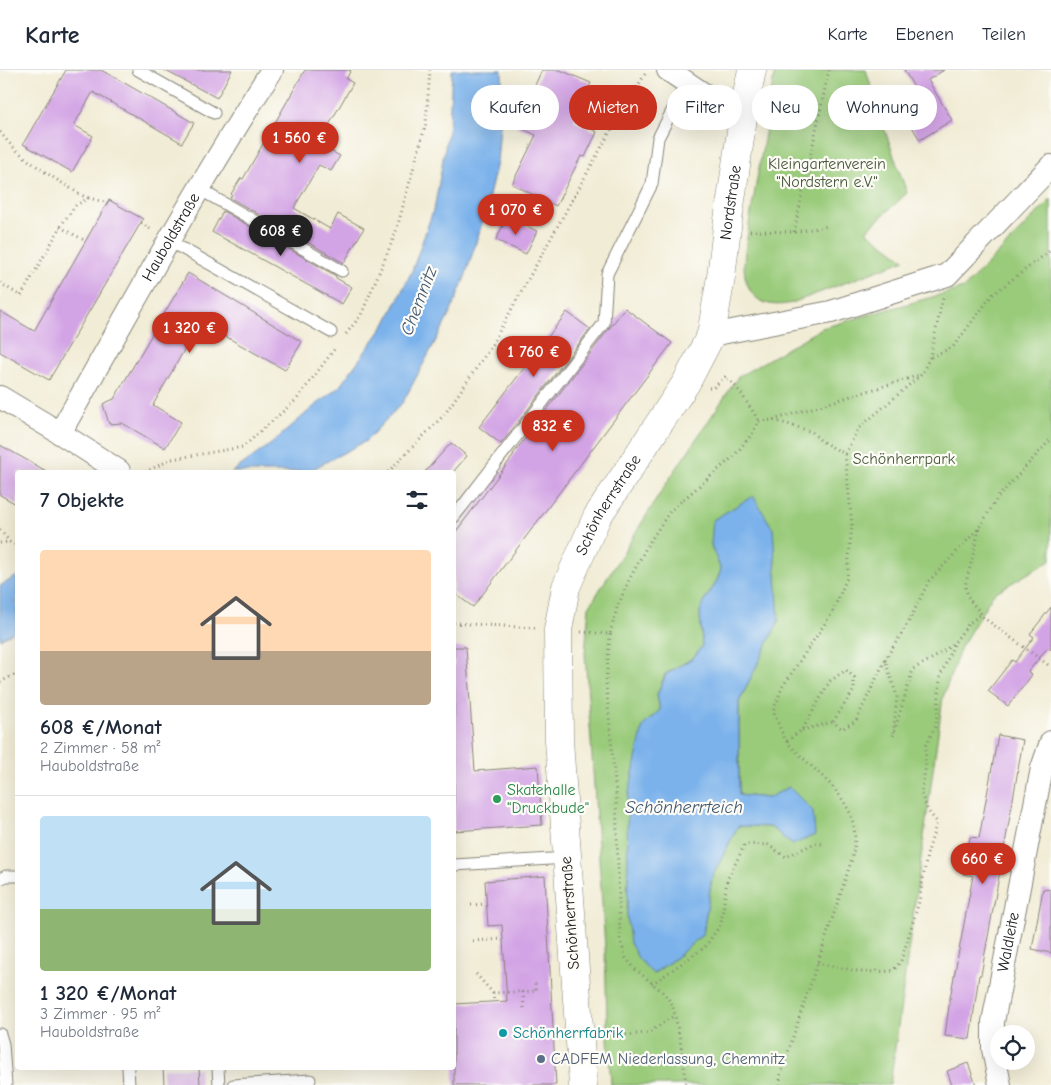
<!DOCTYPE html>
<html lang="de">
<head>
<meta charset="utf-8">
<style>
  :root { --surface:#fff; --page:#f6f6f7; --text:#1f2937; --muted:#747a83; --line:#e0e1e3; --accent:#c8321e }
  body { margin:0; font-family:"Comic Neue",sans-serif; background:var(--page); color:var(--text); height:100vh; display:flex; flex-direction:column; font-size:19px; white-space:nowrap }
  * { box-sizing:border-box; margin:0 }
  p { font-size:16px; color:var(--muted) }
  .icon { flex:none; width:28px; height:28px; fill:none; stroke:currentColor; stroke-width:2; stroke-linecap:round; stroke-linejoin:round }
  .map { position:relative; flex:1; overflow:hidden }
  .drawer { position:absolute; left:15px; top:400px; width:441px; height:600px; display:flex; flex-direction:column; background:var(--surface); border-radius:5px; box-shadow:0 5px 20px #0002 }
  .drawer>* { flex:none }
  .banner { position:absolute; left:471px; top:15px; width:475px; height:45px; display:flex; gap:10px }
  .tools { position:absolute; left:990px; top:955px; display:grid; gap:10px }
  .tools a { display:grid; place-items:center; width:45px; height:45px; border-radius:50%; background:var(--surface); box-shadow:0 5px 20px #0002; font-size:25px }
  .price { position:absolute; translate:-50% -42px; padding:0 11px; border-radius:18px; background:var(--accent); color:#fff; font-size:16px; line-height:32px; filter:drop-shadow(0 1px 2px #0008) }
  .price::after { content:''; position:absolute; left:50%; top:30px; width:15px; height:11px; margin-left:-8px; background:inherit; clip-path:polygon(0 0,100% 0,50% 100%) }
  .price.on { background:#222; color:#fff }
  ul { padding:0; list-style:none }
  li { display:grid; align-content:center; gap:10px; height:265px; padding:0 25px }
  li+li { border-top:1px solid var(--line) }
  li span { display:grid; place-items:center; height:155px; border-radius:5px; color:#555 }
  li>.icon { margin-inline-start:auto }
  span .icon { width:90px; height:90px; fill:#fffc; stroke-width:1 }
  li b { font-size:21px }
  h2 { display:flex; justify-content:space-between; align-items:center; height:60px; padding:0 25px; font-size:21px }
  .tag { padding:0 18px; border-radius:22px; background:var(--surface); box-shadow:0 5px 20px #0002; font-size:18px; line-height:45px }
  .tag.on { background:var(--accent); color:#fff }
  header { display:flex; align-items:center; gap:30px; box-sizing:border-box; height:70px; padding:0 25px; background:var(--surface); border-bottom:1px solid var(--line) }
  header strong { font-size:24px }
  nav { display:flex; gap:28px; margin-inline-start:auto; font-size:18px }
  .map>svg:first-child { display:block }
</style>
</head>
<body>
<header>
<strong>Karte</strong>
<nav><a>Karte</a><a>Ebenen</a><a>Teilen</a></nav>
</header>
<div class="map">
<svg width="1051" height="1015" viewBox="0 0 1051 1015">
  <rect width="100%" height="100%" fill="#fdfcf7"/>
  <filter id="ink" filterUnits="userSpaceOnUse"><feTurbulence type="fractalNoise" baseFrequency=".02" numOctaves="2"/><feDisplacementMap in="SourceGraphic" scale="10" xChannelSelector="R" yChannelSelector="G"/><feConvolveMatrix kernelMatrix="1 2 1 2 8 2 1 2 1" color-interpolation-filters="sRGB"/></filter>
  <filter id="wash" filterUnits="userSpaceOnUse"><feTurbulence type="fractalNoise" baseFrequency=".0096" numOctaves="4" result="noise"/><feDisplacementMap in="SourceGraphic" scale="20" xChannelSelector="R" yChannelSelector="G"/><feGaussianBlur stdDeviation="1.12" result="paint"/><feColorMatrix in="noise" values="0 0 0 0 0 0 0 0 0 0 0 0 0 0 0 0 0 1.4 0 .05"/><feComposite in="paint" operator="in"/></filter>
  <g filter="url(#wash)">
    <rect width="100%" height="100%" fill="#f1ecd5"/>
    <g fill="#9acb7a" stroke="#5b744b" fill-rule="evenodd">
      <path d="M775 0H866L883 55 907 123 866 161 905 190 792 233C775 237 757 235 749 218 739 199 747 174 749 154 754 124 760 94 765 64 769 43 771 21 775 0Z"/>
      <path d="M1051 129V490L993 524 961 577 943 627 890 1015H611L607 952 605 877 585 583 589 537 666 414 738 307 822 258 964 218ZM711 475 779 550 739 632V725L768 728 792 775 771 757 738 756 712 807 703 864 678 886 653 904 627 845 628 806 643 656 660 640 657 625 665 604 693 588 702 576 700 542 705 530 716 513 721 500Z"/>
    </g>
    <g fill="#7cb2eb" stroke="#4c6784">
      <polygon points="452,0 502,0 502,33 497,92 484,147 465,207 450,244 403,332 366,371 322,394 308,402 232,402 271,374 311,339 340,316 386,253 412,201 435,135 449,55"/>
      <polygon points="753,426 773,459 779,550 739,632 739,725 768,728 789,717 813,741 815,765 792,775 771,757 738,756 712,807 703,864 678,886 653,904 638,888 630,873 627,845 628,806 627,732 643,656 660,640 657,625 666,604 693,588 702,576 700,542 705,530 716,513 721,500 711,475 713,450"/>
      <polygon points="17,506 17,560 0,569 0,516"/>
    </g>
    <g id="blocks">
      <g fill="#d3a4e5">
        <polygon points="66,0 101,0 128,15 194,53 182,73 93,22 74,55 93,66 72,102 23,74"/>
        <polygon points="164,0 232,0 217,28"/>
        <polygon points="305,0 351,0 346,9 353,13 318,74 340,86 331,101 319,95 294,138 330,159 338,144 364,158 344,193 230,128 232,125 231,124 241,108 243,109"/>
        <polygon points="542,0 560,0 591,13 574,51 597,62 585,87 581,86 556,136 512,114 536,65 516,56"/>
        <polygon points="904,0 944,0 928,10 952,50 920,70 906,47 925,36"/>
        <polygon points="109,130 143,149 49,310 0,282 0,241 34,261"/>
        <polygon points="223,141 336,206 336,208 352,217 342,234 212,162"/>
        <polygon points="507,147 537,161 526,184 496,170"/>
        <polygon points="188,203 302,272 285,300 200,252 153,335 181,352 165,378 122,353 109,354 103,334 114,329"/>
        <polygon points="625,238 672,273 473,537 454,523 454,464 514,385 513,384"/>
        <polygon points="567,242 590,259 501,374 479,357"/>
        <polygon points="451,373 467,386 453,402 425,402"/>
        <polygon points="0,375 48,402 18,402 18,435 0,425"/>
        <polygon points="1051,537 1051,580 1048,577 1028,602 1032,605 1008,636 988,621 1012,590 1015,592 1034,567 1030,564"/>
        <polygon points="454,577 466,577 475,701 538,696 542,755 454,761"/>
        <polygon points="998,665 1023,670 1012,735 981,905 979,905 970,969 945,966 950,928 973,806 963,804 970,767 979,768"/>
        <polygon points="545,806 556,1015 454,1015 454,934 507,931 502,855 488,856 485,811"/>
        <polygon points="1043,819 1051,820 1051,883 1032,879"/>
        <polygon points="968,993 976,1015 952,1015 947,1001"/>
        <polygon points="163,998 199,998 200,1015 164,1015"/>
      </g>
    </g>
  </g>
  <g filter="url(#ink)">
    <use href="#blocks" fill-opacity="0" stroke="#868478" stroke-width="1"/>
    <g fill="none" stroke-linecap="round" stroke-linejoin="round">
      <defs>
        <g id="lane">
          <polyline points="138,0 214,43"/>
          <polyline points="199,119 342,201"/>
          <polyline points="169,171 331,262"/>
          <polyline points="454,447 604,253 607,204 652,114 658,68 687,12"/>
          <polyline points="454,795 567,788"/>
          <polyline points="0,809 6,806 18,806"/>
          <polyline points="0,964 3,974 6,1015"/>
          <polyline points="128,998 129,1015"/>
          <polyline points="218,998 219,1015"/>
          <polyline points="233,1015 310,1010"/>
        </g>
        <g id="street">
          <polyline points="668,0 711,29 745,34"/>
          <polyline points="711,265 831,242 947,205 1051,96"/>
          <polyline points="0,327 60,363 119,401"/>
          <path id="s1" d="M60 363C129 241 196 118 272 0"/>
          <path id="s2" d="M1000 1015 993 979V952L1042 698 1051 672"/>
        </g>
        <g id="secondary">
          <path id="s3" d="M583 1015 559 670 558 560 566 517 597 447 686 313 711 265 721 207 727 157 745 34 752 0"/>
        </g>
      </defs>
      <use href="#lane" stroke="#868478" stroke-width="13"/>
      <use href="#street" stroke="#868478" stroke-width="24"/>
      <use href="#secondary" stroke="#868478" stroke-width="29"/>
      <g stroke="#868478" stroke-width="3" stroke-dasharray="1 4" stroke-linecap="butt">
        <path d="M0 62C21 90 52 106 81 125L88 128"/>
        <polyline points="141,153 150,159"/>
        <polyline points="60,157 86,171"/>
        <polyline points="750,161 794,162 829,156"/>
        <polyline points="794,162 829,0"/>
        <polyline points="0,213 21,226 64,151 76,135 89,128 108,133"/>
        <polyline points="346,264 361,245 395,165 426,53 430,0"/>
        <polyline points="931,287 953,277 992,225 1051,180"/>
        <polyline points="709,318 713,318 726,306 740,322 759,351"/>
        <polyline points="773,350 920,305"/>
        <polyline points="759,351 773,350 791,355 812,362 821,371 845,384 858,359 922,304 930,287 943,228"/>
        <polyline points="145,402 172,389 243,377 297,329 336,277"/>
        <polyline points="388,402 444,345 490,278 616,51 647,1"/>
        <polyline points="979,459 973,486 965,516 969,529 983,546"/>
        <polyline points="0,460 10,472 18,476"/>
        <polyline points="0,473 9,472"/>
        <polyline points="454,553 535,558"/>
        <polyline points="581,562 610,564 617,538 628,512 647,476 670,441 734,386 752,364 759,351"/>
        <polyline points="610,564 606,613 616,724 620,870 626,888 635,899 664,923 672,934 675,945 682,980 686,1015"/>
        <polyline points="885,590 908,553 929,511 979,458 998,427 1051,369"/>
        <polyline points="0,612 18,603"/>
        <polyline points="802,660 833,652"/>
        <polyline points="787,671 802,660 830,611 846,600 854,607 854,620 833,652 842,659 856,651 885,590 897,626 893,666 913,599 937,586 954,573 969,553 980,545 1051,597"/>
        <polyline points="471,835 486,834"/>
        <polyline points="473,871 503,869"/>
        <polyline points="817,893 862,902 893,901 901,891 919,832 927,785 937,752 928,741 921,724 925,700 926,675 935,657 938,639 940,607 954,574"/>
        <polyline points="476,904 493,923 536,921 535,911"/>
        <polyline points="652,914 705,877 721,854 727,810 745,774 768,775 786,787 815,773 822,774"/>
        <polyline points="523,922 524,939"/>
        <polyline points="493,923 494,931"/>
        <polyline points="601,967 648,963 675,945"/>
        <path d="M780 1015V1006L852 789C854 778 856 768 854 758 849 722 810 698 788 673 781 664 778 651 773 641L783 616 832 543 847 508 852 455 845 384"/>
      </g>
      <use href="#lane" stroke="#fff" stroke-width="11"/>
      <use href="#street" stroke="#fff" stroke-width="22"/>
      <use href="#secondary" stroke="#fff" stroke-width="28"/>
    </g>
  </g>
  <circle fill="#2e9e5b" stroke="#fdfcf7" stroke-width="2" cx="497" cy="729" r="5"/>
  <circle fill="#0f9aa8" stroke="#fdfcf7" stroke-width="2" cx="503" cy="963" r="5"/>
  <circle fill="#5c6f8a" stroke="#fdfcf7" stroke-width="2" cx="541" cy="989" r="5"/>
  <g text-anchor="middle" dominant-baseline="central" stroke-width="4.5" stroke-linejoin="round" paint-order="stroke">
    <g font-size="16" fill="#48593d" stroke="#fdfcf7">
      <text x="827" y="94">Kleingartenverein<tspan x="827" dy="18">"Nordstern e.V."</tspan></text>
      <text x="904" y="389">Schönherrpark</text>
    </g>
    <g font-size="16" fill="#1c1c1c" stroke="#fdfcf7">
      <text stroke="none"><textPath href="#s3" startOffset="925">Nordstraße</textPath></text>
      <text stroke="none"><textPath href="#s1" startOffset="225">Hauboldstraße</textPath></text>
      <text stroke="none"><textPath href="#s3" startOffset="592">Schönherrstraße</textPath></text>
      <text transform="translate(570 843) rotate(-94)">Schönherrstraße</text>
      <text stroke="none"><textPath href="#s2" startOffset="145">Waldleite</textPath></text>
    </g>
    <g font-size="16" fill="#27864d" stroke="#fdfcf7" text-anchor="start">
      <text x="507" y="720">Skatehalle<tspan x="507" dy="18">"Druckbude"</tspan></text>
    </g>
    <g font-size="16" fill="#0d838f" stroke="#fdfcf7" text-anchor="start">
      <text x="513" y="963">Schönherrfabrik</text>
    </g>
    <g font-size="16" fill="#4e5e75" stroke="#fdfcf7" text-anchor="start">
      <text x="551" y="989">CADFEM Niederlassung, Chemnitz</text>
    </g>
    <g font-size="18" font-style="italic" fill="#42586f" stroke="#fdfcf7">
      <text transform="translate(419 231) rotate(-69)">Chemnitz</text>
      <text x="684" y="737">Schönherrteich</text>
    </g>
  </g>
</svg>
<div class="tools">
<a><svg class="icon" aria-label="locate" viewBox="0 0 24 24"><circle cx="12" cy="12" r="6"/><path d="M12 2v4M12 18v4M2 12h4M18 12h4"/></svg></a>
</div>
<b class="price" style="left:300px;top:94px">1 560 €</b>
<b class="price" style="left:516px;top:166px">1 070 €</b>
<b class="price on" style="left:281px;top:187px">608 €</b>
<b class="price" style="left:190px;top:284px">1 320 €</b>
<b class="price" style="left:534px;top:308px">1 760 €</b>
<b class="price" style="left:553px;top:382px">832 €</b>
<b class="price" style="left:983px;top:815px">660 €</b>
<div class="banner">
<a class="tag">Kaufen</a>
<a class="tag on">Mieten</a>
<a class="tag">Filter</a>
<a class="tag">Neu</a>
<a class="tag">Wohnung</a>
</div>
<section class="drawer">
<h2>7 Objekte<svg class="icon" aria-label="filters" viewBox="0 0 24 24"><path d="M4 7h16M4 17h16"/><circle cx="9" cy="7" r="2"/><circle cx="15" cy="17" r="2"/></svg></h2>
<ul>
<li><span style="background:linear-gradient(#ffd9b3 65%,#b9a48a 0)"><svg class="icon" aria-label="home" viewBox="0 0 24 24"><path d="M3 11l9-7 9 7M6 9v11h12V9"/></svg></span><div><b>608 €/Monat</b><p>2 Zimmer · 58 m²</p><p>Hauboldstraße</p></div></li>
<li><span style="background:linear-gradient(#bfe0f5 60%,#8fb573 0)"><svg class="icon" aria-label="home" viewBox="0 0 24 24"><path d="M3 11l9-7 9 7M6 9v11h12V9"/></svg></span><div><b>1 320 €/Monat</b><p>3 Zimmer · 95 m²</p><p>Hauboldstraße</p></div></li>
</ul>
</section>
</div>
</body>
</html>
